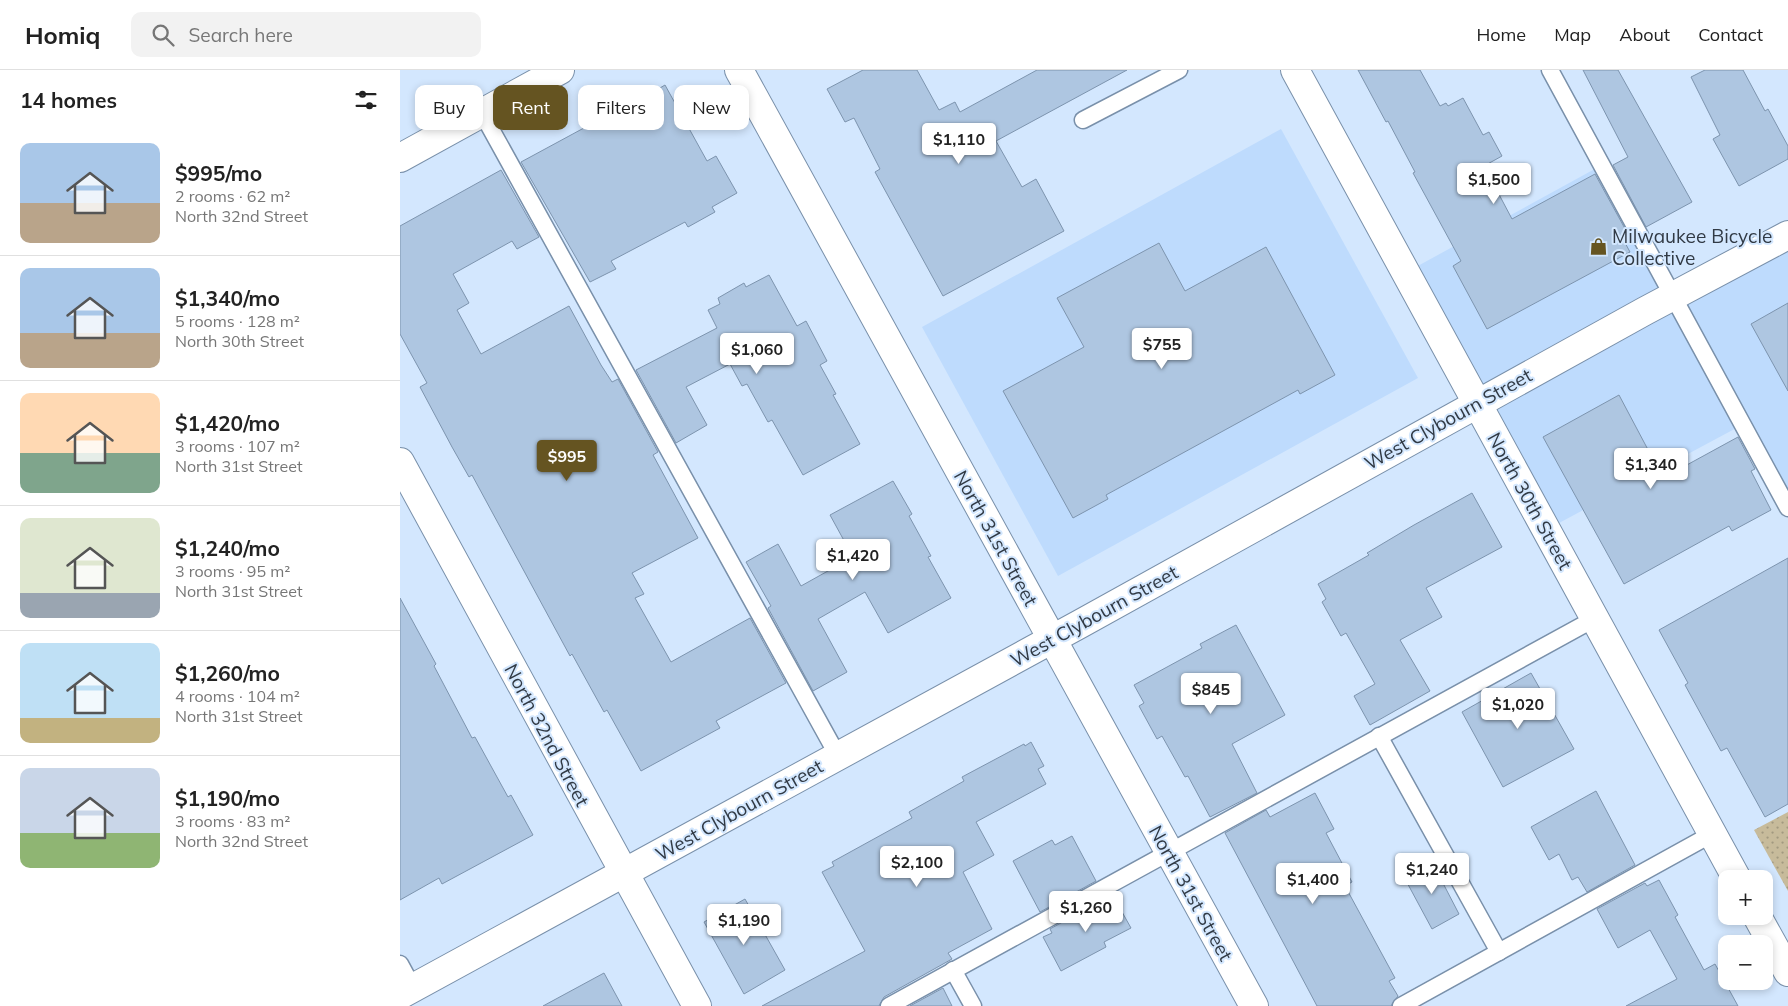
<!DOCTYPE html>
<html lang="en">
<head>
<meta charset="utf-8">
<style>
  :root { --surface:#fff; --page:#f2f2f2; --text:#222; --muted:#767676; --line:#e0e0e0; --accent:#655421 }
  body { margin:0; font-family:Mulish,sans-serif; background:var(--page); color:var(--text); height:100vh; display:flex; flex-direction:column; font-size:19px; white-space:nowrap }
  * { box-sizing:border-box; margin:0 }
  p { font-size:16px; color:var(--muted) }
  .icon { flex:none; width:28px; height:28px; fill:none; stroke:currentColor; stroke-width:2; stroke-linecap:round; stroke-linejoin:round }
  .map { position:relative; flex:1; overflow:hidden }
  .details { display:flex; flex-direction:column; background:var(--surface); width:400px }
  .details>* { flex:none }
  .hud { position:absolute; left:15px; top:15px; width:475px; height:45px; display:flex; gap:10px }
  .buttons { position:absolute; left:1318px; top:800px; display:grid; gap:10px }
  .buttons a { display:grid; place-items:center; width:55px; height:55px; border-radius:10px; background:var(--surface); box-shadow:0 2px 8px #0003; font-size:25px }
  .price { position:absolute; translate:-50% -42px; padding:0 11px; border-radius:5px; background:#fff; color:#222; font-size:16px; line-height:32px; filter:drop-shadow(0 1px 2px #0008) }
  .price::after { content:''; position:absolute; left:50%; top:30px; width:15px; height:11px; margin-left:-8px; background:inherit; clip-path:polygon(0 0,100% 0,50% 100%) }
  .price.current { background:var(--accent); color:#fff }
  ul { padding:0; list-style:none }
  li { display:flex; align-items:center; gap:15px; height:125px; padding:0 20px }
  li+li { border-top:1px solid var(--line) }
  li span { display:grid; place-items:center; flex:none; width:140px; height:100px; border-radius:10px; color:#555 }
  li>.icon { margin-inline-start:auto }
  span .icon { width:60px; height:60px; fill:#fffc; stroke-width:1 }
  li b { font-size:21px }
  h2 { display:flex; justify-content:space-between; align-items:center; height:60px; padding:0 20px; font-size:21px }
  .chip { padding:0 18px; border-radius:10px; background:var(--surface); box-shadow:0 2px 8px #0003; font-size:18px; line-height:45px }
  .chip.current { background:var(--accent); color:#fff }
  header { display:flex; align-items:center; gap:30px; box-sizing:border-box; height:70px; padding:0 25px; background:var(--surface); border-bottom:1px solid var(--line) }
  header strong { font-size:24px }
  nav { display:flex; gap:28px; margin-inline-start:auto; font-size:18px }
  .search { width:350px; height:45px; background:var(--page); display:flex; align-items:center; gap:12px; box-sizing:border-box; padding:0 18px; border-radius:10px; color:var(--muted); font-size:19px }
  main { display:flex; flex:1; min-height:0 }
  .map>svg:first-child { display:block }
</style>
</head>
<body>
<header>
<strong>Homiq</strong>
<div class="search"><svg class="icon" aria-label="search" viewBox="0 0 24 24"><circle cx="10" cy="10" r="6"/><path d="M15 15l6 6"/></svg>Search here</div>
<nav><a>Home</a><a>Map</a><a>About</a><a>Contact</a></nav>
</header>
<main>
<section class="details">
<h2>14 homes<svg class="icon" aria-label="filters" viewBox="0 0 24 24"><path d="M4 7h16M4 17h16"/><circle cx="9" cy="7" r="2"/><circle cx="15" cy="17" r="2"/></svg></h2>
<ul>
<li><span style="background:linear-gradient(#a9c7e8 60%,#b9a48a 0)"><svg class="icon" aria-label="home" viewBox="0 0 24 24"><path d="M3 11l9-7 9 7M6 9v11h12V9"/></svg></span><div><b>$995/mo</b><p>2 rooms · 62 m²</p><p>North 32nd Street</p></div></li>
<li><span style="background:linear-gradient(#a9c7e8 65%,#b9a48a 0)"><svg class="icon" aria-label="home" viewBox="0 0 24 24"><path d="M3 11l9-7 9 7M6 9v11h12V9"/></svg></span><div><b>$1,340/mo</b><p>5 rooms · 128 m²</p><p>North 30th Street</p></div></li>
<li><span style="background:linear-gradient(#ffd9b3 60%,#7fa58c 0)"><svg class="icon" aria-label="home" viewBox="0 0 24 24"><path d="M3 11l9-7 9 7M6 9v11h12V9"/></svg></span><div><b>$1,420/mo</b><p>3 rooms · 107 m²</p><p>North 31st Street</p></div></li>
<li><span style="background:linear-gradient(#dfe7d0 75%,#9aa5b1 0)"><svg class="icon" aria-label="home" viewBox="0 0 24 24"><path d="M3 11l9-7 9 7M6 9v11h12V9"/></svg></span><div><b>$1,240/mo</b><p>3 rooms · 95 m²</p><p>North 31st Street</p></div></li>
<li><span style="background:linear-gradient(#bfe0f5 75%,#c2b280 0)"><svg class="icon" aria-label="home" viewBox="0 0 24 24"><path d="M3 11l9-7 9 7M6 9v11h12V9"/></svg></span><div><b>$1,260/mo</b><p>4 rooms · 104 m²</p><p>North 31st Street</p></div></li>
<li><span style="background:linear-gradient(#c9d6e8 65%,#8fb573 0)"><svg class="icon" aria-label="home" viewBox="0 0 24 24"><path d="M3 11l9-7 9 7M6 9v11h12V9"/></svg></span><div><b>$1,190/mo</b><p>3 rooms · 83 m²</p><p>North 32nd Street</p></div></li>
</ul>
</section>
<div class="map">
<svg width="1388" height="936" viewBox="0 0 1388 936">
  <defs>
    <pattern id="garden-dots" width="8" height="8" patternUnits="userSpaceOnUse" patternTransform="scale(1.25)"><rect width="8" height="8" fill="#c7bb9b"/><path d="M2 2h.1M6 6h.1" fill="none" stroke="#a29980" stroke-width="1.8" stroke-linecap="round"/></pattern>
  </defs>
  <rect width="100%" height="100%" fill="#d3e7fe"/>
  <g fill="#bedbfd">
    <polygon points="881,59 1018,308 658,506 522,257"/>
    <polygon points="1202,95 1273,226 1388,165 1388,438 1342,355 1146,460 1005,203"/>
  </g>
  <polygon fill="url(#garden-dots)" points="1388,742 1388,821 1354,760"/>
  <g fill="#aec6e1" stroke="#7d94ae">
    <polygon points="463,0 517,0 539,40 555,32 560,42 637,0 727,0 596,71 622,117 636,109 664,161 543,226 475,102 480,99 454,48 445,52 427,19"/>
    <polygon points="958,0 1020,0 1040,36 1046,33 1048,36 1063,28 1083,65 1089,62 1102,86 1084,96 1112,149 1195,104 1229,166 1223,169 1230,182 1087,259 1053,196 1061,191 1013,103 1015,102 988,51 986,52"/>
    <polygon points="1183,0 1218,0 1292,132 1246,157 1213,95 1228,87"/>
    <polygon points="1305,0 1343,0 1365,41 1368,39 1388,76 1388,89 1339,116 1313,69 1320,65 1291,7"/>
    <polygon points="265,15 307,91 316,86 337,123 312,137 315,142 288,157 285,152 211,191 216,199 190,212 121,92 219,39 217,36 245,20 248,25"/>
    <polygon points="101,100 139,167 117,179 112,171 53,204 69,233 57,240 81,284 169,236 201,295 212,312 218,309 258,382 253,385 298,468 232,503 244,524 235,528 271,592 350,548 386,613 316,651 320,658 241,701 207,640 204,642 172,584 170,586 72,405 69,407 52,377 20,317 27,313 0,264 0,156"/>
    <polygon points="759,173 785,221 866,177 935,305 900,324 898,320 706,425 708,429 673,448 603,321 684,277 657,228"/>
    <polygon points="369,205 397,256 406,251 427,291 420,295 436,324 433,325 460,374 403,405 372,350 368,352 347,314 342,316 330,294 286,317 307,355 276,373 236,300 317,258 308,240 320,234 318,228 344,213 346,217"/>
    <polygon points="1388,233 1388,321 1351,254"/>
    <polygon points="1219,325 1263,408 1338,367 1355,399 1351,401 1371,440 1332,461 1329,456 1224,514 1143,367"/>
    <polygon points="493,411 512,444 509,446 531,486 528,487 551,528 488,563 465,522 418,549 447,602 413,621 368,538 371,536 346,492 378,474 401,516 453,487 430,445"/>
    <polygon points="1072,423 1102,477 1026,518 1042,547 1000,570 1030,621 970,655 954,626 975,614 946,563 941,566 922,532 926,529 918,514 969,485 967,483 1014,455"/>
    <polygon points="1388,488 1388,734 1365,747 1327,678 1321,681 1285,615 1288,613 1259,560"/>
    <polygon points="0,528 36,594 34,596 72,668 75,667 108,727 111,725 133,765 42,814 39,808 0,830"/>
    <polygon points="836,555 885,645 832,674 857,723 810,747 788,706 785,707 762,666 757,669 739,636 744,633 734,615 802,578 800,574"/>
    <polygon points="1131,603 1174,679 1103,717 1062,642"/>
    <polygon points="631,672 644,696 638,699 646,714 576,752 594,785 563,802 592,859 548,883 552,889 484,927 479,936 362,936 465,881 422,802 434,796 432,792 512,748 509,742 564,711 562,707 624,674 625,676"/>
    <polygon points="1196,721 1235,795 1187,822 1178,807 1172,810 1159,784 1149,790 1131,757"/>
    <polygon points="915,723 934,759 926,763 952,812 945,816 995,908 989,911 998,926 991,936 917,936 825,763 866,740 870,747"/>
    <polygon points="672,766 696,811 640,842 613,791 652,770 655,775"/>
    <polygon points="1032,792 1059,844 1032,859 1004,807"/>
    <polygon points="1259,810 1278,845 1275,847 1304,900 1315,894 1338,936 1226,936 1277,909 1250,860 1218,878 1197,839 1245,813 1247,816"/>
    <polygon points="706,828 710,836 717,833 731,858 704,872 706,877 661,901 643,867 652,863 650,859"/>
    <polygon points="345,829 385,900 344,924 304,852"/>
    <polygon points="204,903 222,936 143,936"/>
    <polygon points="543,918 552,936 510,936"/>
  </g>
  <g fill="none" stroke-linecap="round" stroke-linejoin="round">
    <defs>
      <g id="service">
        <polyline points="1150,0 1388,438"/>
        <polyline points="82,43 438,686"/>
        <polyline points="683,50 779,0"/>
        <polyline points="979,666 1099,882"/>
        <polyline points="0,894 13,918"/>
        <polyline points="553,900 573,936"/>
        <polyline points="489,936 1194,549"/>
        <polyline points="1001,936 1312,764"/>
      </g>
      <g id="minor">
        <polyline points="339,0 854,936"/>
        <polyline points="895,0 1337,809"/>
        <polyline points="0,88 160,0"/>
        <polyline points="0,392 297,936"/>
        <polyline points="1357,846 1388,902"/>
      </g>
      <polyline id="tertiary" points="0,925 680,554 1245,241 1388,165"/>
    </defs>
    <use href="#service" stroke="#7990aa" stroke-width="19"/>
    <use href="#minor" stroke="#7990aa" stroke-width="30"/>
    <use href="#tertiary" stroke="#7990aa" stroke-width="30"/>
    <use href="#service" stroke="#fff" stroke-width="16"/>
    <use href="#minor" stroke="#fff" stroke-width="28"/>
    <use href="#tertiary" stroke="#fff" stroke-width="28"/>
  </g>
  <defs>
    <symbol id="shop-bare" viewBox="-9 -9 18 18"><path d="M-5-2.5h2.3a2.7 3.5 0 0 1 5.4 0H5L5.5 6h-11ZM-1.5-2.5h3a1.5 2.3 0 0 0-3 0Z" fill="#655421" stroke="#d3e7fe" stroke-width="2.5" paint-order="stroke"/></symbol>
  </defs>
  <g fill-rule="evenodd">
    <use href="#shop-bare" x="1186" y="164" width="25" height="25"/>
  </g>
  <g text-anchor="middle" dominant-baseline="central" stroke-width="4" stroke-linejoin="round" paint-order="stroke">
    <g font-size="19" fill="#313a45" stroke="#d3e7fe" text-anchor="start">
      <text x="1212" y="166">Milwaukee Bicycle<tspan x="1212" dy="22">Collective</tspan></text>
    </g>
    <g font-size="19" fill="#313a45" stroke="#d3e7fe">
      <text transform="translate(1048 349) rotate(-29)">West Clybourn Street</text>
      <text transform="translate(1130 431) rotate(61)">North 30th Street</text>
      <text transform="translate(596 468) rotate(61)">North 31st Street</text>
      <text transform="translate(694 546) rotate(-29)">West Clybourn Street</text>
      <text transform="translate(147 665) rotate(62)">North 32nd Street</text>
      <text transform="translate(339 740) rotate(-29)">West Clybourn Street</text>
      <text transform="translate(791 823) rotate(61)">North 31st Street</text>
    </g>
  </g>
</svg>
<div class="buttons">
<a>+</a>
<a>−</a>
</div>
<b class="price" style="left:559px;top:95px">$1,110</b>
<b class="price" style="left:1094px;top:135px">$1,500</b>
<b class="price" style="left:762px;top:300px">$755</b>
<b class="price" style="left:357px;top:305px">$1,060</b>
<b class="price current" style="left:167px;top:412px">$995</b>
<b class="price" style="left:1251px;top:420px">$1,340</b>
<b class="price" style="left:453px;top:511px">$1,420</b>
<b class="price" style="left:811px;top:645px">$845</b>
<b class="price" style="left:1118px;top:660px">$1,020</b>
<b class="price" style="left:517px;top:818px">$2,100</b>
<b class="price" style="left:1032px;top:825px">$1,240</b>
<b class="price" style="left:913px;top:835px">$1,400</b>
<b class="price" style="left:686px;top:863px">$1,260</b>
<b class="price" style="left:344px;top:876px">$1,190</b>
<div class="hud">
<a class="chip">Buy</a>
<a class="chip current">Rent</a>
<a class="chip">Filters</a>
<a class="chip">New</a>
</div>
</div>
</main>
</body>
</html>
